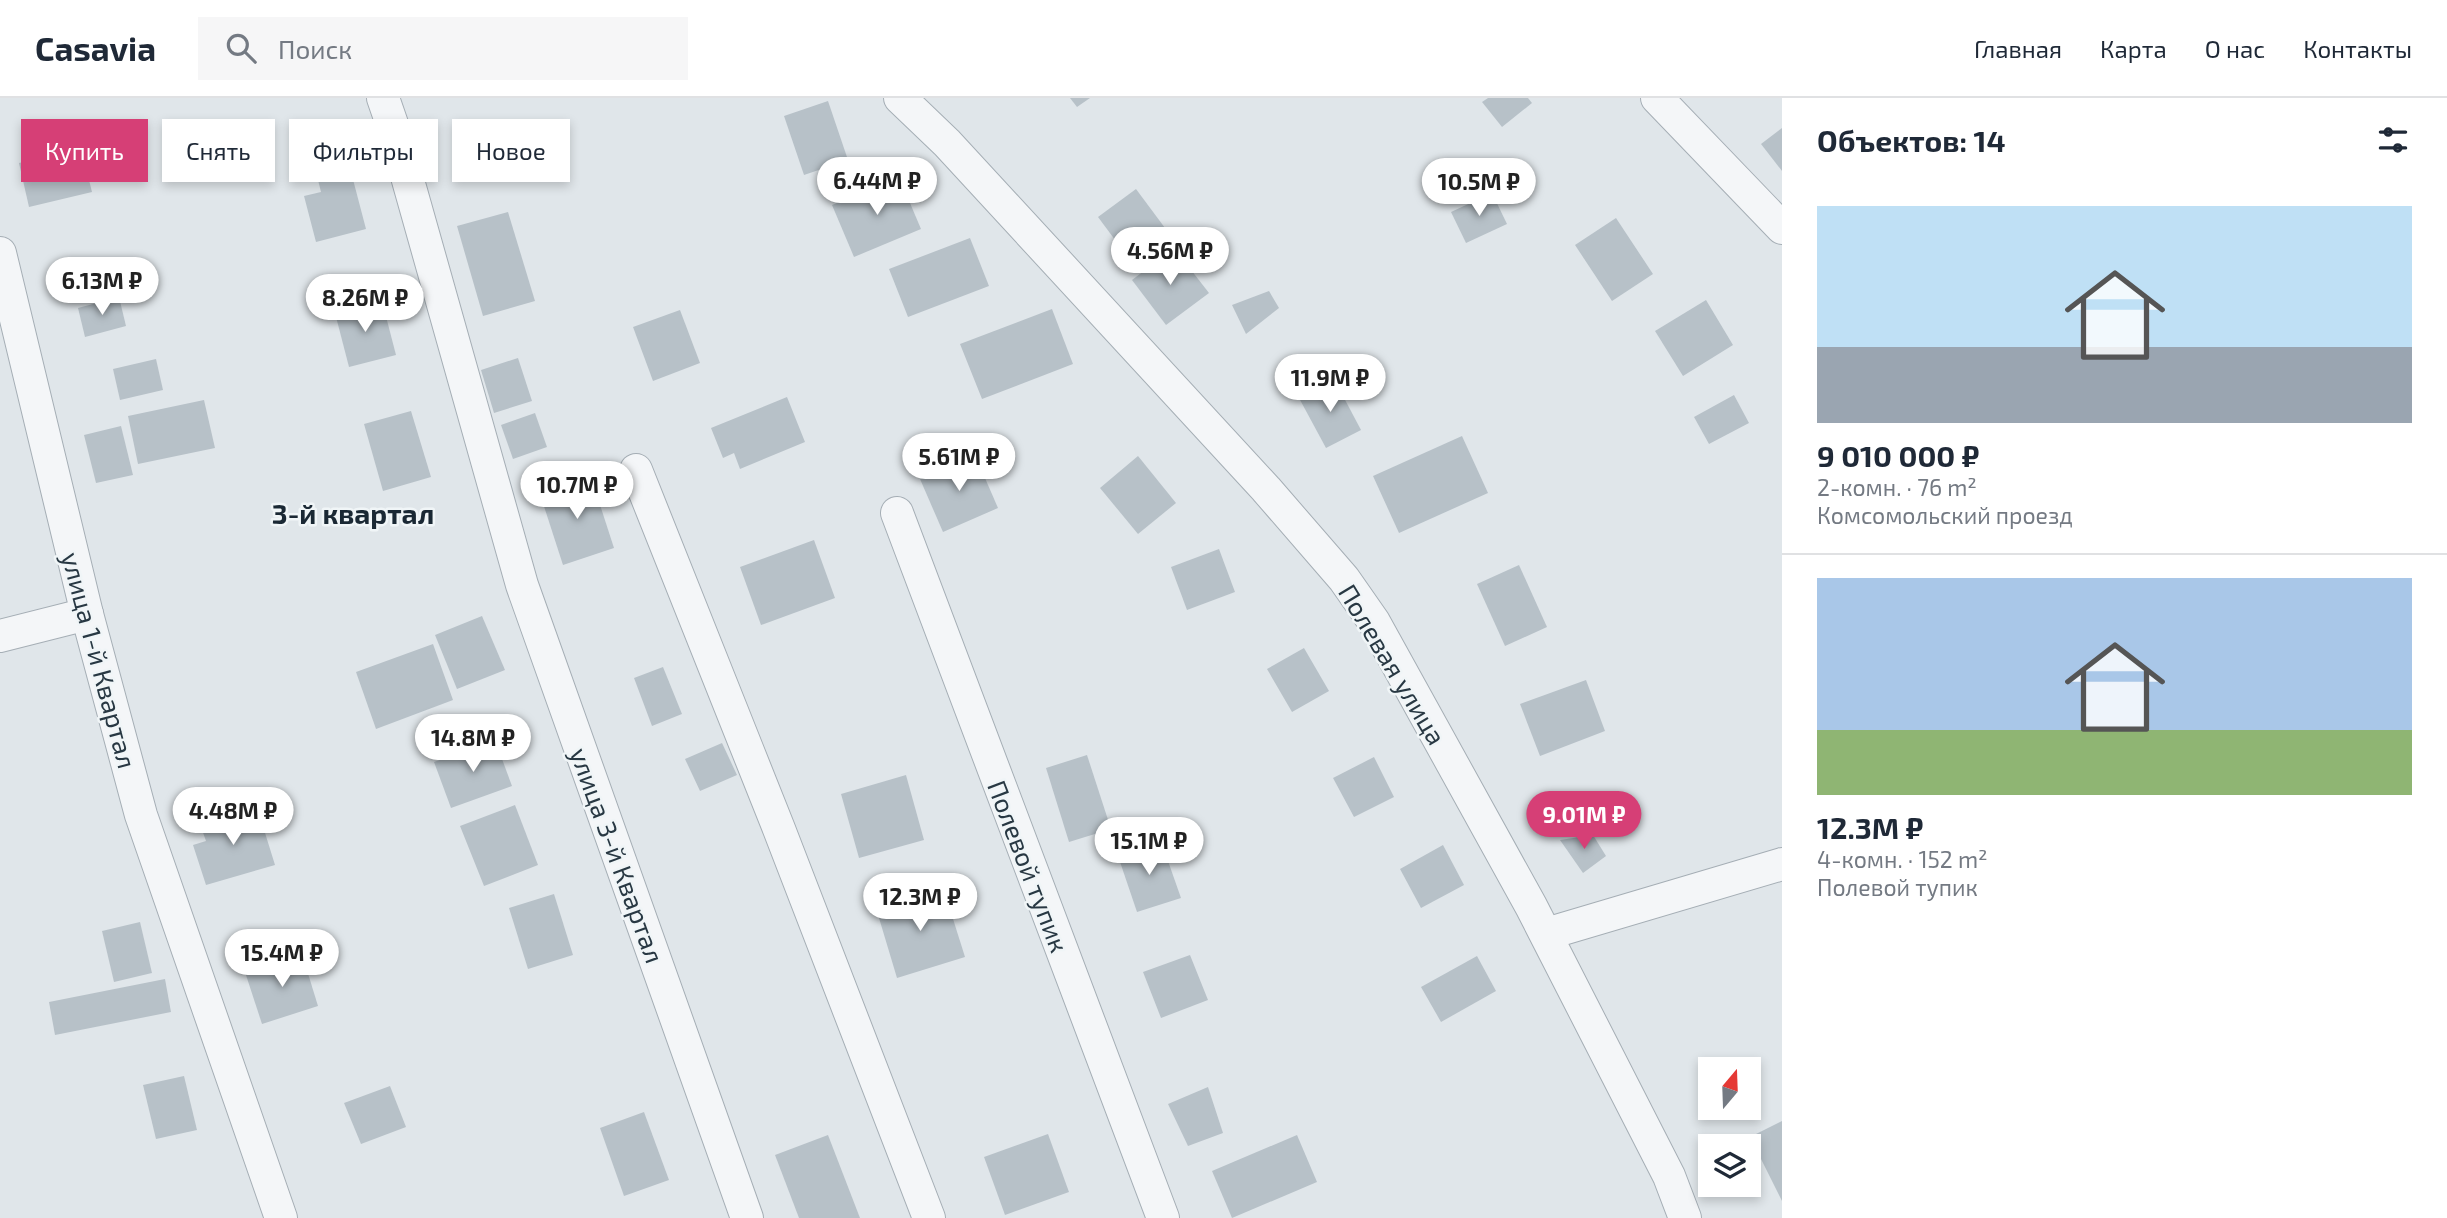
<!DOCTYPE html>
<html lang="ru">
<head>
<meta charset="utf-8">
<style>
  :root { --surface:#fff; --page:#f6f6f7; --text:#1f2937; --muted:#747a83; --line:#e0e1e3; --accent:#d63f76 }
  body { margin:0; font-family:"Exo 2",sans-serif; background:var(--page); color:var(--text); height:100vh; display:flex; flex-direction:column; font-size:26px; white-space:nowrap }
  * { box-sizing:border-box; margin:0 }
  p { font-size:23px; color:var(--muted) }
  .icon { flex:none; width:38px; height:38px; fill:none; stroke:currentColor; stroke-width:2; stroke-linecap:round; stroke-linejoin:round }
  .map { position:relative; flex:1; overflow:hidden }
  .panel { display:flex; flex-direction:column; background:var(--surface); width:665px }
  .panel>* { flex:none }
  .banner { position:absolute; left:21px; top:21px; width:665px; height:63px; display:flex; gap:14px }
  .needle { width:46px; rotate:19deg }
  .fabs { position:absolute; left:1698px; top:959px; display:grid; gap:14px }
  .fabs a { display:grid; place-items:center; width:63px; height:63px; border-radius:0px; background:var(--surface); box-shadow:0 4px 10px #0003; font-size:35px }
  .price { position:absolute; translate:-50% -60px; padding:0 16px; border-radius:24px; background:#fff; color:#222; font-size:23px; line-height:46px; filter:drop-shadow(0 2px 4px #0008) }
  .price::after { content:''; position:absolute; left:50%; top:42px; width:21px; height:16px; margin-left:-10px; background:inherit; clip-path:polygon(0 0,100% 0,50% 100%) }
  .price.on { background:var(--accent); color:#fff }
  ul { padding:0; list-style:none }
  li { display:grid; align-content:center; gap:14px; height:371px; padding:0 35px }
  li+li { border-top:2px solid var(--line) }
  li span { display:grid; place-items:center; height:217px; border-radius:0px; color:#555 }
  li>.icon { margin-inline-start:auto }
  span .icon { width:126px; height:126px; fill:#fffc; stroke-width:1 }
  li b { font-size:30px }
  h2 { display:flex; justify-content:space-between; align-items:center; height:84px; padding:0 35px; font-size:30px }
  .chip { padding:0 24px; border-radius:0px; background:var(--surface); box-shadow:0 4px 10px #0003; font-size:24px; line-height:63px }
  .chip.on { background:var(--accent); color:#fff }
  header { display:flex; align-items:center; gap:42px; box-sizing:border-box; height:98px; padding:0 35px; background:var(--surface); border-bottom:2px solid var(--line) }
  header strong { font-size:33px }
  nav { display:flex; gap:38px; margin-inline-start:auto; font-size:24px }
  .search { width:490px; height:63px; background:var(--page); display:flex; align-items:center; gap:18px; box-sizing:border-box; padding:0 24px; border-radius:0px; color:var(--muted); font-size:26px }
  main { display:flex; flex:1; min-height:0 }
  .map>svg:first-child { display:block }
</style>
</head>
<body>
<header>
<strong>Casavia</strong>
<div class="search"><svg class="icon" aria-label="search" viewBox="0 0 24 24"><circle cx="10" cy="10" r="6"/><path d="M15 15l6 6"/></svg>Поиск</div>
<nav><a>Главная</a><a>Карта</a><a>О нас</a><a>Контакты</a></nav>
</header>
<main>
<div class="map">
<svg width="1782" height="1120" viewBox="0 0 1782 1120">
  <rect width="100%" height="100%" fill="#e0e6ea"/>
  <g fill="#b7c1c8">
    <polygon points="1070,0 1090,0 1077,9"/>
    <polygon points="1488,0 1528,0 1532,5 1502,29 1482,4"/>
    <polygon points="828,3 848,62 804,77 784,18"/>
    <polygon points="1782,30 1782,73 1761,46"/>
    <polygon points="81,50 92,94 29,109 19,65"/>
    <polygon points="350,70 366,131 316,144 304,98 321,94 317,78"/>
    <polygon points="899,79 921,131 854,159 832,107"/>
    <polygon points="1136,91 1165,130 1127,158 1098,119"/>
    <polygon points="1492,95 1507,126 1466,145 1451,114"/>
    <polygon points="508,114 535,203 483,218 457,128"/>
    <polygon points="1616,120 1653,176 1612,203 1575,147"/>
    <polygon points="970,140 989,188 908,219 889,171"/>
    <polygon points="1174,150 1209,195 1166,227 1132,182"/>
    <polygon points="1269,193 1279,210 1246,236 1232,207"/>
    <polygon points="119,199 126,228 85,239 78,210"/>
    <polygon points="1706,202 1733,247 1683,278 1655,233"/>
    <polygon points="382,203 396,257 349,269 335,215"/>
    <polygon points="1052,211 1073,266 982,301 960,246"/>
    <polygon points="680,212 700,265 653,283 633,229"/>
    <polygon points="518,260 532,303 494,315 481,272"/>
    <polygon points="156,261 163,292 120,302 113,271"/>
    <polygon points="1334,281 1361,332 1326,350 1299,300"/>
    <polygon points="1734,297 1749,325 1709,346 1694,319"/>
    <polygon points="787,299 805,344 740,371 734,355 723,360 711,330"/>
    <polygon points="204,302 215,350 138,366 128,318"/>
    <polygon points="411,313 431,379 383,393 364,326"/>
    <polygon points="535,315 547,349 513,361 501,327"/>
    <polygon points="121,328 133,377 96,385 84,337"/>
    <polygon points="1462,338 1488,395 1399,435 1373,378"/>
    <polygon points="975,357 998,410 943,434 920,381"/>
    <polygon points="1138,358 1176,405 1138,436 1100,390"/>
    <polygon points="591,379 614,450 563,467 540,396"/>
    <polygon points="814,442 835,500 761,527 740,469"/>
    <polygon points="1219,451 1235,494 1187,512 1171,469"/>
    <polygon points="1519,467 1547,529 1505,548 1477,486"/>
    <polygon points="482,518 505,572 457,591 435,537"/>
    <polygon points="433,546 453,602 376,631 356,574"/>
    <polygon points="1304,550 1329,593 1292,614 1267,571"/>
    <polygon points="663,569 682,616 652,628 634,580"/>
    <polygon points="1586,582 1605,633 1540,658 1520,606"/>
    <polygon points="495,642 512,688 451,710 434,664"/>
    <polygon points="722,645 737,677 700,693 685,661"/>
    <polygon points="1087,657 1111,731 1069,744 1046,670"/>
    <polygon points="1374,659 1394,699 1354,719 1333,680"/>
    <polygon points="906,677 924,742 859,760 841,696"/>
    <polygon points="515,707 538,767 484,788 460,728"/>
    <polygon points="257,709 275,767 206,787 193,747 206,743 200,726"/>
    <polygon points="1593,737 1606,758 1583,775 1560,742"/>
    <polygon points="1161,743 1181,800 1137,814 1118,758"/>
    <polygon points="1443,747 1464,787 1421,810 1400,771"/>
    <polygon points="943,789 965,859 897,880 876,810"/>
    <polygon points="554,796 573,857 528,871 509,810"/>
    <polygon points="140,824 152,875 114,884 102,833"/>
    <polygon points="302,856 318,908 262,926 245,874"/>
    <polygon points="1190,857 1208,902 1161,920 1143,874"/>
    <polygon points="1477,858 1496,893 1441,924 1421,889"/>
    <polygon points="165,881 171,914 55,937 49,904"/>
    <polygon points="184,978 197,1032 156,1041 143,987"/>
    <polygon points="390,988 406,1029 361,1046 344,1005"/>
    <polygon points="1208,989 1223,1035 1188,1048 1168,1006"/>
    <polygon points="644,1014 669,1082 624,1098 600,1030"/>
    <polygon points="1782,1023 1782,1103 1750,1039"/>
    <polygon points="1048,1036 1069,1094 1005,1117 984,1059"/>
    <polygon points="828,1037 860,1120 799,1120 775,1057"/>
    <polygon points="1297,1037 1317,1084 1232,1120 1212,1073"/>
  </g>
  <g fill="none" stroke-linecap="round" stroke-linejoin="round">
    <defs>
      <g id="minor">
        <polyline points="383,0 393,29 522,487 747,1120"/>
        <polyline points="900,0 947,45 1266,391 1344,481 1374,524 1531,808 1669,1078 1685,1120"/>
        <polyline points="1657,0 1782,130"/>
        <polyline points="0,155 87,516 141,717 281,1120"/>
        <polyline points="636,372 779,731 929,1120"/>
        <polyline points="897,415 1163,1120"/>
        <polyline points="0,538 87,516"/>
        <polyline points="1546,836 1782,766"/>
      </g>
    </defs>
    <use href="#minor" stroke="#a5aeb5" stroke-width="34"/>
    <use href="#minor" stroke="#f4f6f8" stroke-width="32"/>
  </g>
  <g text-anchor="middle" dominant-baseline="central" stroke-width="5" stroke-linejoin="round" paint-order="stroke">
    <g font-size="26" fill="#283843" stroke="#f0f5f7">
      <text transform="translate(100 562) rotate(75)">улица 1-й Квартал</text>
      <text transform="translate(1393 566) rotate(59)">Полевая улица</text>
      <text transform="translate(618 757) rotate(70)">улица 3-й Квартал</text>
      <text transform="translate(1029 768) rotate(69)">Полевой тупик</text>
    </g>
    <g font-size="28" font-weight="bold" fill="#1a2834" stroke="#f0f5f7">
      <text x="353" y="415">3-й квартал</text>
    </g>
  </g>
</svg>
<div class="fabs">
<a><svg class="needle" viewBox="-14 -14 28 28"><path d="M0-13l5 13h-10z" fill="#e53935"/><path d="M0 13l5-13h-10z" fill="#747a83"/></svg></a>
<a><svg class="icon" aria-label="layers" viewBox="0 0 24 24"><path d="M12 4l9 5-9 5-9-5zM3 14l9 5 9-5"/></svg></a>
</div>
<b class="price" style="left:877px;top:119px">6.44M ₽</b>
<b class="price" style="left:1479px;top:120px">10.5M ₽</b>
<b class="price" style="left:1170px;top:189px">4.56M ₽</b>
<b class="price" style="left:102px;top:219px">6.13M ₽</b>
<b class="price" style="left:365px;top:236px">8.26M ₽</b>
<b class="price" style="left:1330px;top:316px">11.9M ₽</b>
<b class="price" style="left:959px;top:395px">5.61M ₽</b>
<b class="price" style="left:577px;top:423px">10.7M ₽</b>
<b class="price" style="left:473px;top:676px">14.8M ₽</b>
<b class="price" style="left:233px;top:749px">4.48M ₽</b>
<b class="price on" style="left:1584px;top:753px">9.01M ₽</b>
<b class="price" style="left:1149px;top:779px">15.1M ₽</b>
<b class="price" style="left:920px;top:835px">12.3M ₽</b>
<b class="price" style="left:282px;top:891px">15.4M ₽</b>
<div class="banner">
<a class="chip on">Купить</a>
<a class="chip">Снять</a>
<a class="chip">Фильтры</a>
<a class="chip">Новое</a>
</div>
</div>
<section class="panel">
<h2>Объектов: 14<svg class="icon" aria-label="filters" viewBox="0 0 24 24"><path d="M4 7h16M4 17h16"/><circle cx="9" cy="7" r="2"/><circle cx="15" cy="17" r="2"/></svg></h2>
<ul>
<li><span style="background:linear-gradient(#bfe0f5 65%,#9aa5b1 0)"><svg class="icon" aria-label="home" viewBox="0 0 24 24"><path d="M3 11l9-7 9 7M6 9v11h12V9"/></svg></span><div><b>9 010 000 ₽</b><p>2-комн. · 76 m²</p><p>Комсомольский проезд</p></div></li>
<li><span style="background:linear-gradient(#a9c7e8 70%,#8fb573 0)"><svg class="icon" aria-label="home" viewBox="0 0 24 24"><path d="M3 11l9-7 9 7M6 9v11h12V9"/></svg></span><div><b>12.3M ₽</b><p>4-комн. · 152 m²</p><p>Полевой тупик</p></div></li>
</ul>
</section>
</main>
</body>
</html>
